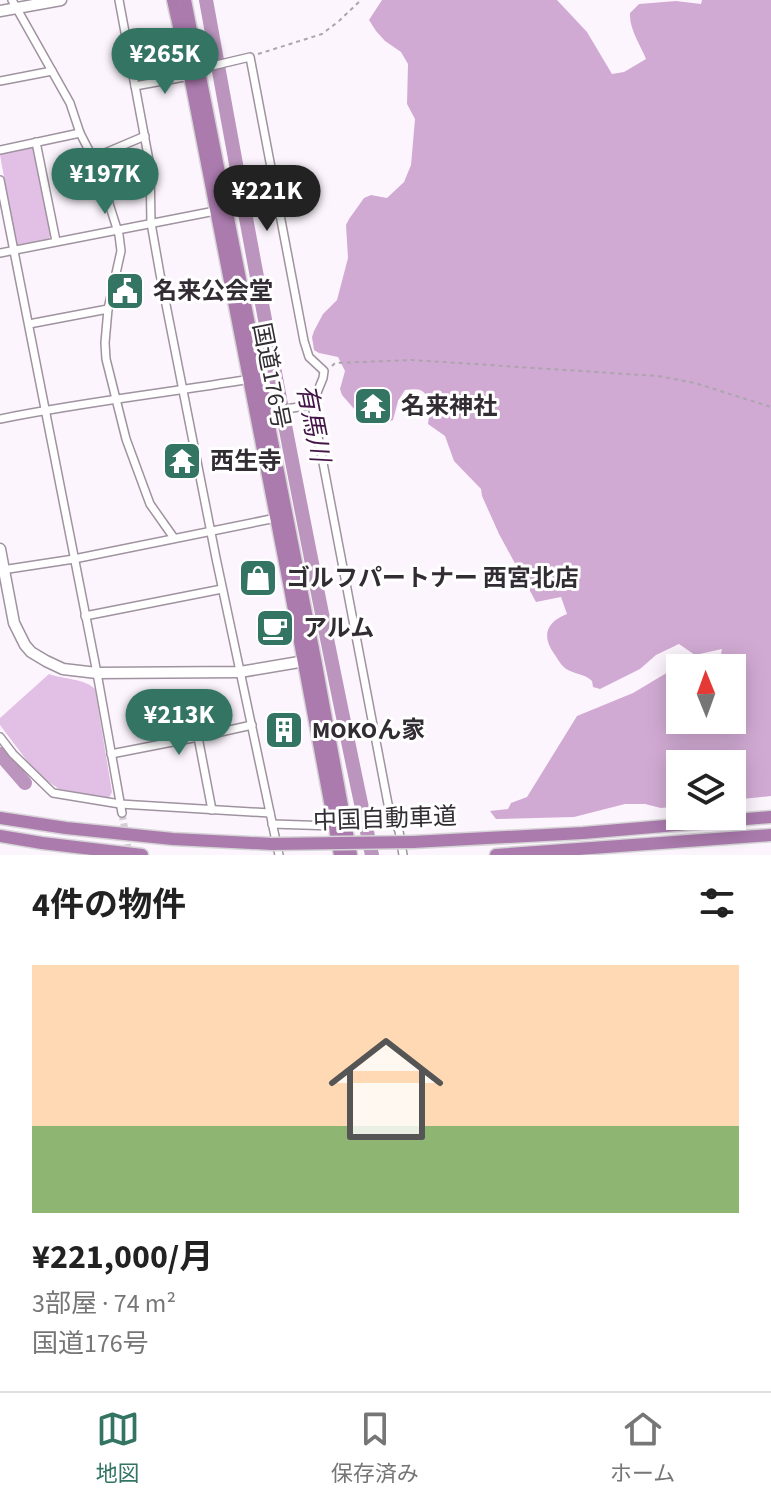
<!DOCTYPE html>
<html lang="ja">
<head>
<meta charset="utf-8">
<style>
  :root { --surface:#fff; --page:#f2f2f2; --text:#222; --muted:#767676; --line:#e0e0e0; --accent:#337463 }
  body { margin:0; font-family:"Source Sans 3","Noto Sans JP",sans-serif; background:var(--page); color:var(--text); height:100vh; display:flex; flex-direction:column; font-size:30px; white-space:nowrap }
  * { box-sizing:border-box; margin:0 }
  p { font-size:26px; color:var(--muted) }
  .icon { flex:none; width:44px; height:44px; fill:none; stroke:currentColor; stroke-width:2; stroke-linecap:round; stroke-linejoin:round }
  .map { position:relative; height:855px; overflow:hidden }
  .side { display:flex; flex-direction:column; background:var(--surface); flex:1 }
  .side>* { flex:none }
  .needle { width:52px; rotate:359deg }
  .buttons { position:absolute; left:666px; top:654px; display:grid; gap:16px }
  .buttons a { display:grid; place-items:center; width:80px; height:80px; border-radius:0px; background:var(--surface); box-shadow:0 4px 20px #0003; font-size:40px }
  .price { position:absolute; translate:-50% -68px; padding:0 18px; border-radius:28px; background:var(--accent); color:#fff; font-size:26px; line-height:52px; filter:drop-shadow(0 2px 4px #0008) }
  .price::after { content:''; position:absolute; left:50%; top:48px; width:24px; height:18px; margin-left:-12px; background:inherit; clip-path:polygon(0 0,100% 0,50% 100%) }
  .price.selected { background:#222; color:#fff }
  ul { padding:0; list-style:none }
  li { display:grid; align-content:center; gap:16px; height:424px; padding:0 32px }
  li span { display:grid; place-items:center; height:248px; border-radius:0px; color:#555 }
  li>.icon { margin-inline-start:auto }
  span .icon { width:144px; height:144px; fill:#fffc; stroke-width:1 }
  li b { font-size:34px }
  h2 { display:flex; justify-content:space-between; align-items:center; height:96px; padding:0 32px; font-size:34px }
  .tabs { display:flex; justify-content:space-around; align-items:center; height:112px; border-top:2px solid var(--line); background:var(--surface); font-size:22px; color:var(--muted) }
  .tabs a { display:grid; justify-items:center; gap:4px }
  .tabs .selected { color:var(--accent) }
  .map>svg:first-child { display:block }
</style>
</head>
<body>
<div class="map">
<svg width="771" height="855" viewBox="0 0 771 855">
  <rect width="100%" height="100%" fill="#fdf5fe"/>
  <g fill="#e2c0e5">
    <polygon points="31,147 36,149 52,233 48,240 19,245 16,243 0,155 3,152"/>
    <path d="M49 674C63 679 86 679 95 689L112 792 109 798 59 789 37 774 0 725V718Z"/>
  </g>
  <path fill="#d1aad3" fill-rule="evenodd" d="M382 0H557L587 32 612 74 624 72 646 59C640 44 629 29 630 13L639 4 676 1 701 4 702 0H771V796L732 800V764H680V806L661 808 645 804H625L574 817 496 819 490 811 508 809 511 803 527 797 577 716 633 693 680 665 711 663 721 654 722 649 695 655 679 644 656 655 640 669 600 689 593 687 592 681C585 674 577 675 568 670 562 667 559 661 555 655 541 636 546 622 567 614L561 597 536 602 499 534 482 496 481 489 454 461 445 436 428 424 431 402C423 389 421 388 405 390L398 401 393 420 381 425H368L342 395 340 389 345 371 338 357 319 353 314 350 312 337 314 331 323 314 337 300 348 258 346 225 349 219 364 198 371 195 387 198 404 182 411 165 415 119 407 104 408 64 401 52 385 41 376 31 369 20ZM680 668H732V720H680Z"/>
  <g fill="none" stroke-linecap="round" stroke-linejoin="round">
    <g stroke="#bb95bd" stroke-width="14">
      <path d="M206 0C258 286 311 571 372 855"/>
      <polyline points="0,754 25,783"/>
    </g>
    <polyline stroke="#d4cdd5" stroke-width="7" stroke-dasharray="7 3.5" stroke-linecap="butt" points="122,813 129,855"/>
    <defs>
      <g id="street">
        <polyline points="12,0 70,103 80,133 97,166 119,235 121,251 108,309 105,343 106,359 126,439 140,477 150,504 174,538"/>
        <polyline points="119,0 150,166 151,223 160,274 216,558 279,855"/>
        <polyline points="195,70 250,57 304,341 309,357 324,371 323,378 312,405 388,804 399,831 403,855"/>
        <polyline points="0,81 52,71"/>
        <polyline points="135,86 190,76"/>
        <polyline points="36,142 56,241"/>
        <polyline points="0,150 80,133"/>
        <polyline points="93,158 145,136"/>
        <polyline points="0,180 97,673 122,813"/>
        <polyline points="0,253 215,211"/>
        <polyline points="29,324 108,309"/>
        <polyline points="266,412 312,405"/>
        <path d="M0 419C83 402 167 393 250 379"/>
        <polyline points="2,570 74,559 276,518"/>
        <polyline points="85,616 222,589"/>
        <polyline points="0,737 13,754 53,793 120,804 270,813"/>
        <polyline points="198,737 252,725"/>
        <polyline points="111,754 198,737 212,810"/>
        <polyline points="272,824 334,826"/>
      </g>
      <g id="secondary">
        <polyline points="0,11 61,0"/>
        <polyline points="0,549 14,623 25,645 31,652 46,661 63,669 97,673 240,672 311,660"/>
      </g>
      <g id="highway">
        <polyline points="173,0 189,71 289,583 340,855"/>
        <polyline points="185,0 315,659 351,855"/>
        <polyline points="0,818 66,828 173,839 272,844"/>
        <polyline points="0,836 42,843 142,855"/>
        <polyline points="413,842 583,833 771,817"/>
        <polyline points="496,855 771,835"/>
      </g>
    </defs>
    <use href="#street" stroke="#9f93a0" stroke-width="10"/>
    <use href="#secondary" stroke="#9f93a0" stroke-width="13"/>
    <use href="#highway" stroke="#d6d5d6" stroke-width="15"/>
    <g stroke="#aca5ad" stroke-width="2" stroke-dasharray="4 4" stroke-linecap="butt">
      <polyline points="258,54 322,34 339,21 361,0"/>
      <polyline points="332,366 335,363 412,360 658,376 695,383 771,407"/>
    </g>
    <use href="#street" stroke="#fff" stroke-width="7"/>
    <use href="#secondary" stroke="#fff" stroke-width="10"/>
    <use href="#highway" stroke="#ab7bae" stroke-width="12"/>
    <defs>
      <polyline id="highway-bridge" points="272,844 413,842"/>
    </defs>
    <use href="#highway-bridge" stroke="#d6d5d6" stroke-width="15" stroke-linecap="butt"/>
    <use href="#highway-bridge" stroke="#ab7bae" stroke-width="12"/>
  </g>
  <defs>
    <symbol id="civic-square" viewBox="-11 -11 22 22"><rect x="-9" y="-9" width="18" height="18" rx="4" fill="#337463" stroke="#fff"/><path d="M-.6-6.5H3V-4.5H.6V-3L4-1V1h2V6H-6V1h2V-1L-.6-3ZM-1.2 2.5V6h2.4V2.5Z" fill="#fff"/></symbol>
    <symbol id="temple-square" viewBox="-11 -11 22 22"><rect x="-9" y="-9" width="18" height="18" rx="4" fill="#337463" stroke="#fff"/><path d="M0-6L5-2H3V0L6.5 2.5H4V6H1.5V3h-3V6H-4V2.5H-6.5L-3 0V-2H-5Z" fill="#fff"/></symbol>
    <symbol id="shop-square" viewBox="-11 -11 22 22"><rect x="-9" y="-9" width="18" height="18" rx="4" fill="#337463" stroke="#fff"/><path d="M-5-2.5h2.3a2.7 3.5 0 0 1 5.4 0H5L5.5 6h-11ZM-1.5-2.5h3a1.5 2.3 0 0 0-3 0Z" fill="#fff"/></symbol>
    <symbol id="cafe-square" viewBox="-11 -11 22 22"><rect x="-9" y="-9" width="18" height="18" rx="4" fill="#337463" stroke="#fff"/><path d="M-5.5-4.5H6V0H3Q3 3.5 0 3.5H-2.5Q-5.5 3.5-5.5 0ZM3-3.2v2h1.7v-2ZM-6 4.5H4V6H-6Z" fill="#fff"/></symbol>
    <symbol id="building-square" viewBox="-11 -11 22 22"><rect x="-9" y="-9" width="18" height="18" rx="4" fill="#337463" stroke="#fff"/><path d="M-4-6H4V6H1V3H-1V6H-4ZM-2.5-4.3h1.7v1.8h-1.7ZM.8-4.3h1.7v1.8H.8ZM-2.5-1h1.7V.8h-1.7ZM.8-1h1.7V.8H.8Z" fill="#fff"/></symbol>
  </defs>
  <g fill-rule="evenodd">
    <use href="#civic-square" x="103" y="269" width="44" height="44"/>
    <use href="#temple-square" x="351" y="384" width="44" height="44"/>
    <use href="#temple-square" x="160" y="439" width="44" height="44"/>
    <use href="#shop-square" x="236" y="556" width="44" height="44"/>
    <use href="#cafe-square" x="253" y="606" width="44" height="44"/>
    <use href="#building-square" x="262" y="708" width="44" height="44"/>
  </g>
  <g text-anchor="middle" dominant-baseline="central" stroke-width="6" stroke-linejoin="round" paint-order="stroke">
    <g font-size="24" font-weight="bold" fill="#322d33" stroke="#fff" text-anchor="start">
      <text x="153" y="291">名来公会堂</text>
      <text x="401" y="406">名来神社</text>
      <text x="210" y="461">西生寺</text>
      <text x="286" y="578">ゴルフパートナー 西宮北店</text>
      <text x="303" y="628">アルム</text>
      <text x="312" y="730">MOKOん家</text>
    </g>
    <g font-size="24" fill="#322d33" stroke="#fff">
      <text transform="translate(271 376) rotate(79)">国道176号</text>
      <text transform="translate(385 819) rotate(-2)">中国自動車道</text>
    </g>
    <g font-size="26" font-style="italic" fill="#431447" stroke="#fff">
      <text transform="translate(313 423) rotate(79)">有馬川</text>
    </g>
  </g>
</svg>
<div class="buttons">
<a><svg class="needle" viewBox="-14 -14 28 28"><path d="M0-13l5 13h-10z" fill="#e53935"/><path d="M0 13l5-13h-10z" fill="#767676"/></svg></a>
<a><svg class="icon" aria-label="layers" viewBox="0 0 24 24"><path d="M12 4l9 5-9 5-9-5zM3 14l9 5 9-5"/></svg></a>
</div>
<b class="price" style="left:165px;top:96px">¥265K</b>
<b class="price" style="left:105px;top:216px">¥197K</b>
<b class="price selected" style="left:267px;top:233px">¥221K</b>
<b class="price" style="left:179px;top:757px">¥213K</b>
</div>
<section class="side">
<h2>4件の物件<svg class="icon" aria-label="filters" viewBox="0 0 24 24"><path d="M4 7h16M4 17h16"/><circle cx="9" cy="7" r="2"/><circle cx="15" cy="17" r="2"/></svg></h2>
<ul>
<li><span style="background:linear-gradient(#ffd9b3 65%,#8fb573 0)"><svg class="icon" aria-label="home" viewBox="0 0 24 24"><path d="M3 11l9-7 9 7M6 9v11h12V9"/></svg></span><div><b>¥221,000/月</b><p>3部屋 · 74 m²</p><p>国道176号</p></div></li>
</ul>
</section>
<nav class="tabs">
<a class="selected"><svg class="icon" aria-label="map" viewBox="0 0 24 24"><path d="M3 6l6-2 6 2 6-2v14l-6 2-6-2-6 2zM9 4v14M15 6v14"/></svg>地図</a>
<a><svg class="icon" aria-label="saved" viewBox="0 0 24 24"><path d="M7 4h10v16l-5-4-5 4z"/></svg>保存済み</a>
<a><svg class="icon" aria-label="home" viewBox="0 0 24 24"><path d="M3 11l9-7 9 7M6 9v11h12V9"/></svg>ホーム</a>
</nav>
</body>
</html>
